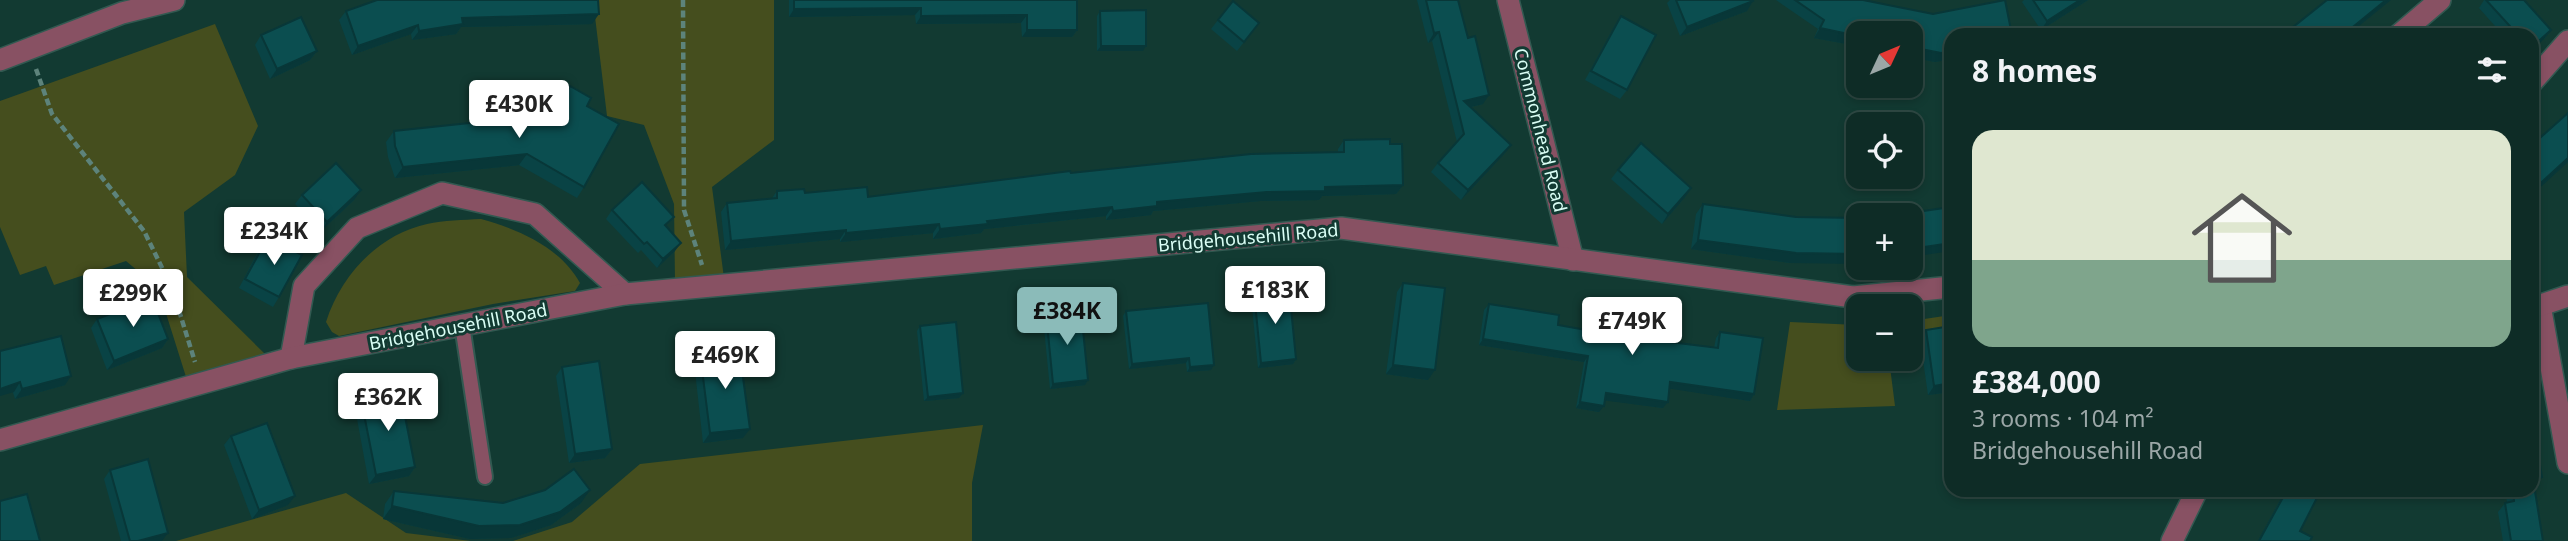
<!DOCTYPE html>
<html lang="en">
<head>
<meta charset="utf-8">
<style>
  :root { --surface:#0e2c26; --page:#17342e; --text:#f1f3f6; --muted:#9ba7a7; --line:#2e4843; --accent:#8bbbb9 }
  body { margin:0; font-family:"Noto Sans",sans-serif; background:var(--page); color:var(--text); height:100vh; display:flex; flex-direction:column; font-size:26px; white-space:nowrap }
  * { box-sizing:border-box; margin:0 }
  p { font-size:23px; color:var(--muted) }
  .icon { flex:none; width:38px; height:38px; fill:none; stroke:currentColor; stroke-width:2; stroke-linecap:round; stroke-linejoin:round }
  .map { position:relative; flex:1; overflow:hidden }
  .drawer { position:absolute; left:1944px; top:28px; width:595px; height:469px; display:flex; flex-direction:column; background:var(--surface); border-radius:21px; box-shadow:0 4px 10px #0003,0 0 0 2px var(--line) }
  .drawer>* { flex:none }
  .needle { width:46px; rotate:46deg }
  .buttons { position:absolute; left:1846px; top:21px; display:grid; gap:14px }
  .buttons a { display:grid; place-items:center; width:77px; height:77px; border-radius:14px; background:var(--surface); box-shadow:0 4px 10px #0003,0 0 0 2px var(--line); font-size:35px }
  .price { position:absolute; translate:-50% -60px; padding:0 16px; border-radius:7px; background:#fff; color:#222; font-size:23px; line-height:46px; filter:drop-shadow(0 2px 4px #0008) }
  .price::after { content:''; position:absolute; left:50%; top:42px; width:21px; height:16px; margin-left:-10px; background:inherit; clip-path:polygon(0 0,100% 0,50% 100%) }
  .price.on { background:var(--accent); color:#111 }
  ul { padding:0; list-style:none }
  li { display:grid; align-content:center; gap:14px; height:371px; padding:0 28px }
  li+li { border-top:2px solid var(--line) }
  li span { display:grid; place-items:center; height:217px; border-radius:21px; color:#555 }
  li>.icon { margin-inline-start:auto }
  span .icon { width:126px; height:126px; fill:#fffc; stroke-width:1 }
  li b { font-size:30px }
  h2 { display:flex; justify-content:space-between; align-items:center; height:84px; padding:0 28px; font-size:30px }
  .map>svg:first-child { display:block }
</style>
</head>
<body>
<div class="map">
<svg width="2568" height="541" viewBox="0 0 2568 541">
  <rect width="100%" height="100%" fill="#123a32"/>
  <g fill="#454e1e">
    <polygon points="593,0 774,0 774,140 712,187 724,278 675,281 674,204 644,125 607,116"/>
    <polygon points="215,24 258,126 235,175 184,212 187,277 265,354 254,363 187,380 158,288 126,261 54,285 46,266 20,275 0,227 0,101"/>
    <path d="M481 219C518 229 560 247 580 283L575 291 493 304 339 336 332 332 326 322C341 275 378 235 427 224 444 220 463 220 481 219Z"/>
    <polygon points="1951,315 1951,333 1911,338 1911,321"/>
    <polygon points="1790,322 1858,325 1858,359 1889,359 1895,406 1777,410"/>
    <polygon points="983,425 972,483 972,541 513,541 572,522 640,464"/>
    <polygon points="346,493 406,533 471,541 176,541"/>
  </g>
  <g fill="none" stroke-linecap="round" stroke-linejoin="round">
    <defs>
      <polyline id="service" points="462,325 485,477"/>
      <g id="minor">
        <polyline points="1508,0 1573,260"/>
        <polyline points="2399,35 2440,0"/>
        <polyline points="0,60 122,13 174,0"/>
        <polyline points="2532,82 2568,41"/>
        <polyline points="2540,305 2568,463"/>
        <polyline points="2532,308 2568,296"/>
        <polyline points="291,358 304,286 357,228 442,193 535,214 625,294"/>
        <polyline points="0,440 291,358 625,294 1341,228 1853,297 1951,287"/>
        <polyline points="2172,541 2197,490"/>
      </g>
    </defs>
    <use href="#service" stroke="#325951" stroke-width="18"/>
    <use href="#minor" stroke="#325951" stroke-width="24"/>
    <g stroke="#5d837b" stroke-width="4.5" stroke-dasharray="7 3.5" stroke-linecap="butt">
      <polyline points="683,0 684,210 702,265"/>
      <polyline points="36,69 52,114 144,231 172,288 195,362"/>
    </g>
    <use href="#service" stroke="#885163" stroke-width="14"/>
    <use href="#minor" stroke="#885163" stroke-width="21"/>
  </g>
  <g fill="#094345">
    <polygon points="789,0 1077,0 1077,30 1072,37 1022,37 1021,23 916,24 915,15 789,17"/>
    <polygon points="1417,0 1458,0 1483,104 1471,107 1511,145 1504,154 1461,200 1431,172 1438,163 1457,142 1432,41 1428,43"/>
    <polygon points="1670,0 1752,0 1747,11 1680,36 1667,3"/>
    <polygon points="1776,0 1863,0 1933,14 2005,0 2012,35 1951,35 1951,59 1935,62 1911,57 1911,33 1858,33 1858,46 1814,38 1818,29"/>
    <polygon points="2024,0 2088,0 2041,30 2022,2"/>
    <polygon points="2484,0 2524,0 2551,30 2544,39 2532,35 2503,35 2479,8"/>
    <polygon points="346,11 592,24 461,27 456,34 412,40 411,34 352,55 339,20"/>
    <polygon points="1100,11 1143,51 1097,51 1097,16"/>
    <polygon points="1621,16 1627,90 1620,99 1585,80 1615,25"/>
    <polygon points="1218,20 1259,23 1237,51 1211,29"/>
    <polygon points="261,35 317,51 310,60 270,79 255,45"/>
    <polygon points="570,86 587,106 584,187 577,198 519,165 395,178 388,157 386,142 394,131 553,115"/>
    <polygon points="1344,140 1390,144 1403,185 1396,194 1322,196 1319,200 1260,201 1153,211 1151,215 1106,220 1106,216 1041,223 984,229 981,233 933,239 933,233 840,242 840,239 725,250 721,212 727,203 772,198 777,191 868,197 1071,173 1338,152 1338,149"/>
    <polygon points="1618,170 1691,188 1685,197 1662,224 1611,179"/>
    <polygon points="302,195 354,200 321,231 295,204"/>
    <polygon points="1703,204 1796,217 1790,263 1691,249 1696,214"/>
    <polygon points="612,210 666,227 675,251 657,268 641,250 638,253 606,219"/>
    <polygon points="268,237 279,297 273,307 239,288 261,246"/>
    <polygon points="1403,283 1428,380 1386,374 1397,292"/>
    <polygon points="1254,292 1296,359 1293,364 1258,368 1251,297"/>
    <polygon points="1489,304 1558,325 1651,341 1653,340 1714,348 1716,338 1720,332 1754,394 1750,401 1669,388 1663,408 1605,400 1599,412 1576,408 1584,362 1479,345 1484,310"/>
    <polygon points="1126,311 1211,370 1187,372 1186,363 1129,369 1123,316"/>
    <polygon points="1046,313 1085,385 1050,389 1043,318"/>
    <polygon points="97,319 168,339 162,348 107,370 91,328"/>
    <polygon points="920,326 963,393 959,398 924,401 917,331"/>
    <polygon points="1951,326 1951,392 1928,395 1920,339 1926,330"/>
    <polygon points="0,351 65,385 15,399"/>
    <polygon points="700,353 743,438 703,443 694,362"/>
    <polygon points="562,367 612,449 605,458 569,463 556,376"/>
    <polygon points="361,399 415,467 409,476 369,484 355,408"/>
    <polygon points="2532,418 2542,477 2534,487 2543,541 2503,541 2498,512 2505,503 2507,502 2505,490 2532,490"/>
    <polygon points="231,436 288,505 252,519 224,445"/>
    <polygon points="110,470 162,541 121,541 104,479"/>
    <polygon points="2283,490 2321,490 2300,531 2310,541 2258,541 2285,491"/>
    <polygon points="394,491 503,503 581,503 551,525 511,538 470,539 383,519 385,504"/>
  </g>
  <g fill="#083738">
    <polygon points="2080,0 2088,0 2041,30 2047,21"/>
    <polygon points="2386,0 2391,0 2348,35 2343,35"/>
    <polygon points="1753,1 1747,11 1680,36 1687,27"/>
    <polygon points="921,8 915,15 789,17 794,9"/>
    <polygon points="599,14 592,24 461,27 456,34 412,40 419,31 462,18"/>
    <polygon points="1027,15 1021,23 916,24 921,16"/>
    <polygon points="418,25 411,34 352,55 358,46"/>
    <polygon points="1820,28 1858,36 1858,46 1814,38"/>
    <polygon points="1027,30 1077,30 1072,37 1022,37"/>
    <polygon points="2551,30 2544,39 2532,50 2532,47"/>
    <polygon points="1439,32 1432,41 1428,43 1434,33"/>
    <polygon points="1101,46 1146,46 1143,51 1097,51"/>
    <polygon points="1911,47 1951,51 1951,59 1935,62 1911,57"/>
    <polygon points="317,51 310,60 270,79 277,69"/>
    <polygon points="1489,95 1483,104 1458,110 1464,101"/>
    <polygon points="1511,145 1504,154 1461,200 1468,190"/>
    <polygon points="527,154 519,165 395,178 403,167"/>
    <polygon points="2568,158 2568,162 2532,195 2532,191"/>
    <polygon points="1403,185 1396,194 1322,196 1319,200 1260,201 1153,211 1151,215 1106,220 1113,211 1157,202 1325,187"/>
    <polygon points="1691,188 1685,197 1662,224 1668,214"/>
    <polygon points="361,190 354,200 321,231 327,222"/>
    <polygon points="1112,207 1106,216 984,229 981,233 933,239 940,229 987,221"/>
    <polygon points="939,224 933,233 840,242 846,233"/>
    <polygon points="846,230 840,239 725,250 731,241"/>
    <polygon points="1698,240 1858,254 1858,264 1790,263 1691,249"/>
    <polygon points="681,243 675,251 657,268 663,259"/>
    <polygon points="1951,243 1951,251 1911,257 1911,249"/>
    <polygon points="168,339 162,348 107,370 114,361"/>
    <polygon points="1483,339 1588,356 1584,362 1479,345"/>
    <polygon points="1189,358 1186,363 1129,369 1132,364"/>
    <polygon points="1296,359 1293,364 1258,368 1261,363"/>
    <polygon points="1214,365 1211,370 1187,372 1190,367"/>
    <polygon points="1393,365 1435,370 1428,380 1386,374"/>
    <polygon points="71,376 65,385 15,399 22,389"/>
    <polygon points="1088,380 1085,385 1050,389 1053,384"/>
    <polygon points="20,382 14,392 0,396 0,389"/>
    <polygon points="1670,382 1754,394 1750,401 1666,388"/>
    <polygon points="1951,383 1951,392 1928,395 1934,386"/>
    <polygon points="963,393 959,398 924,401 928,397"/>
    <polygon points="1606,393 1668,402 1663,408 1601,400"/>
    <polygon points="1580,402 1604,406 1599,412 1576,408"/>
    <polygon points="750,429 743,438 703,443 710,433"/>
    <polygon points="612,449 605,458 569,463 575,454"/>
    <polygon points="415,467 409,476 369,484 376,475"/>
    <polygon points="2542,477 2535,487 2532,487 2533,479"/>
    <polygon points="590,490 581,503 551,525 511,538 470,539 383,519 392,506 479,526"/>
    <polygon points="295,496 288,505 252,519 259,510"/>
    <polygon points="168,533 162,541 138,541"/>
  </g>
  <g fill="#0b4e50" stroke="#083738" stroke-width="2">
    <polygon points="377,0 598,0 599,14 462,18 463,24 419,31 418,25 358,46 346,11"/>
    <polygon points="794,0 1077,0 1077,30 1027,30 1027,15 921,16 921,8 794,9"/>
    <polygon points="1426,0 1458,0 1468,38 1475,36 1489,95 1464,101 1511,145 1468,190 1438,163 1464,134 1439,32 1434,33"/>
    <polygon points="1676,0 1752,0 1753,1 1687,27"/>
    <polygon points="1795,0 1863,0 1933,14 2005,0 2012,35 1951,35 1951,51 1941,53 1911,47 1911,33 1858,33 1858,36 1820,28 1824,20"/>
    <polygon points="2033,0 2080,0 2047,21"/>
    <polygon points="2327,0 2386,0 2343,35 2283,35"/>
    <polygon points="2486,0 2524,0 2551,30 2532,47 2532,35 2518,35"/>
    <polygon points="1233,1 1259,23 1244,42 1218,20"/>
    <polygon points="1146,10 1146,46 1101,46 1100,11"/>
    <polygon points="1621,16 1656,35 1627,90 1591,71"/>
    <polygon points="301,17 317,51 277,69 261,35"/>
    <polygon points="570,86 591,98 587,106 619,124 584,187 527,154 403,167 395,146 394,131 555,114"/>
    <polygon points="2568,113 2568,158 2532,191 2532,145"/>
    <polygon points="1390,139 1390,144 1402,144 1403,185 1325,187 1325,191 1267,192 1157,202 1157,206 1113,211 1112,207 1048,214 987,221 988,224 940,229 939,224 846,233 846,230 731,241 727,203 777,198 777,191 804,189 805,193 867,187 868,197 1070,171 1071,173 1251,154 1344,152 1344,140"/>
    <polygon points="1641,143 1691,188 1668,214 1618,170"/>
    <polygon points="336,163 361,190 327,222 302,195"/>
    <polygon points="642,182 674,217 665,225 681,243 663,259 647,242 644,244 612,210"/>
    <polygon points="1703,204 1796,217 1858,218 1858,254 1796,253 1698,240"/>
    <polygon points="1951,207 1951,243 1911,249 1911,215 1896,215"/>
    <polygon points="268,237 302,255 279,297 245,279"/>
    <polygon points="1403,283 1445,288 1435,370 1393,365"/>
    <polygon points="1289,288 1296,359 1261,363 1254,292"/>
    <polygon points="152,298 168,339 114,361 97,319"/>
    <polygon points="1208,303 1214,365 1190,367 1189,358 1132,364 1126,311"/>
    <polygon points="1489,304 1559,315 1558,325 1653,342 1653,340 1718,348 1720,332 1763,338 1754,394 1670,382 1668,402 1606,393 1604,406 1580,402 1588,356 1483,339"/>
    <polygon points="1081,310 1088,380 1053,384 1046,313"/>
    <polygon points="956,322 963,393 928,397 920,326"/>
    <polygon points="1951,326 1951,383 1934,386 1926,330"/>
    <polygon points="61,336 71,376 22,389 20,382 0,389 0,351"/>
    <polygon points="739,348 750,429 710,433 700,353"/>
    <polygon points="599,361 612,449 575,454 562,367"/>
    <polygon points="400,391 415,467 376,475 361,399"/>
    <polygon points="2532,418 2542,477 2533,479 2543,541 2511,541 2505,503 2514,501 2513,490 2532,490"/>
    <polygon points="267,423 295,496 259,510 231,436"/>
    <polygon points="148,459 168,533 138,541 130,541 110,470"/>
    <polygon points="574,469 590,490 560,512 520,525 479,526 392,506 394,491 503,503 545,490"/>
    <polygon points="2287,490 2321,490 2300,531 2312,537 2310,541 2259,541"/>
    <polygon points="27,494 40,541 0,541 0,501"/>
  </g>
  <g text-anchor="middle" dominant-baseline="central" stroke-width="6" stroke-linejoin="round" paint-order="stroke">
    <g font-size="18" fill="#dafef5" stroke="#123a32">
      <text transform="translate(1541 130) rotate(76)">Commonhead Road</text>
      <text transform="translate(1248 237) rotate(-5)">Bridgehousehill Road</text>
      <text transform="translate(458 326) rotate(-11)">Bridgehousehill Road</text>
    </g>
  </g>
</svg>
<div class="buttons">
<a><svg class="needle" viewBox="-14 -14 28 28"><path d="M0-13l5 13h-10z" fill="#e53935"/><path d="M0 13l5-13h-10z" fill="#9ba7a7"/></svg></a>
<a><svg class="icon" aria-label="locate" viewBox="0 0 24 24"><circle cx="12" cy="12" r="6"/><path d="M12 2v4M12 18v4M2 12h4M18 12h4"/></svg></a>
<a>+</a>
<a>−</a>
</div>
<b class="price" style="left:519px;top:140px">£430K</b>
<b class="price" style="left:274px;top:267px">£234K</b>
<b class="price" style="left:1275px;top:326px">£183K</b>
<b class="price" style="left:133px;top:329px">£299K</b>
<b class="price on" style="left:1067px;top:347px">£384K</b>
<b class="price" style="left:1632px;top:357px">£749K</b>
<b class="price" style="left:725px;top:391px">£469K</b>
<b class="price" style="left:388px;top:433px">£362K</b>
<section class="drawer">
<h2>8 homes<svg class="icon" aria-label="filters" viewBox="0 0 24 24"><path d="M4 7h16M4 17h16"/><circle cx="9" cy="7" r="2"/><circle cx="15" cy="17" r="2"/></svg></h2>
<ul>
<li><span style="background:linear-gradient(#dfe7d0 60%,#7fa58c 0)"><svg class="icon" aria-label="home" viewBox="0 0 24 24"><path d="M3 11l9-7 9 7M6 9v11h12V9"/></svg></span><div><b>£384,000</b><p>3 rooms · 104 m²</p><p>Bridgehousehill Road</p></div></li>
</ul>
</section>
</div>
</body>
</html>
